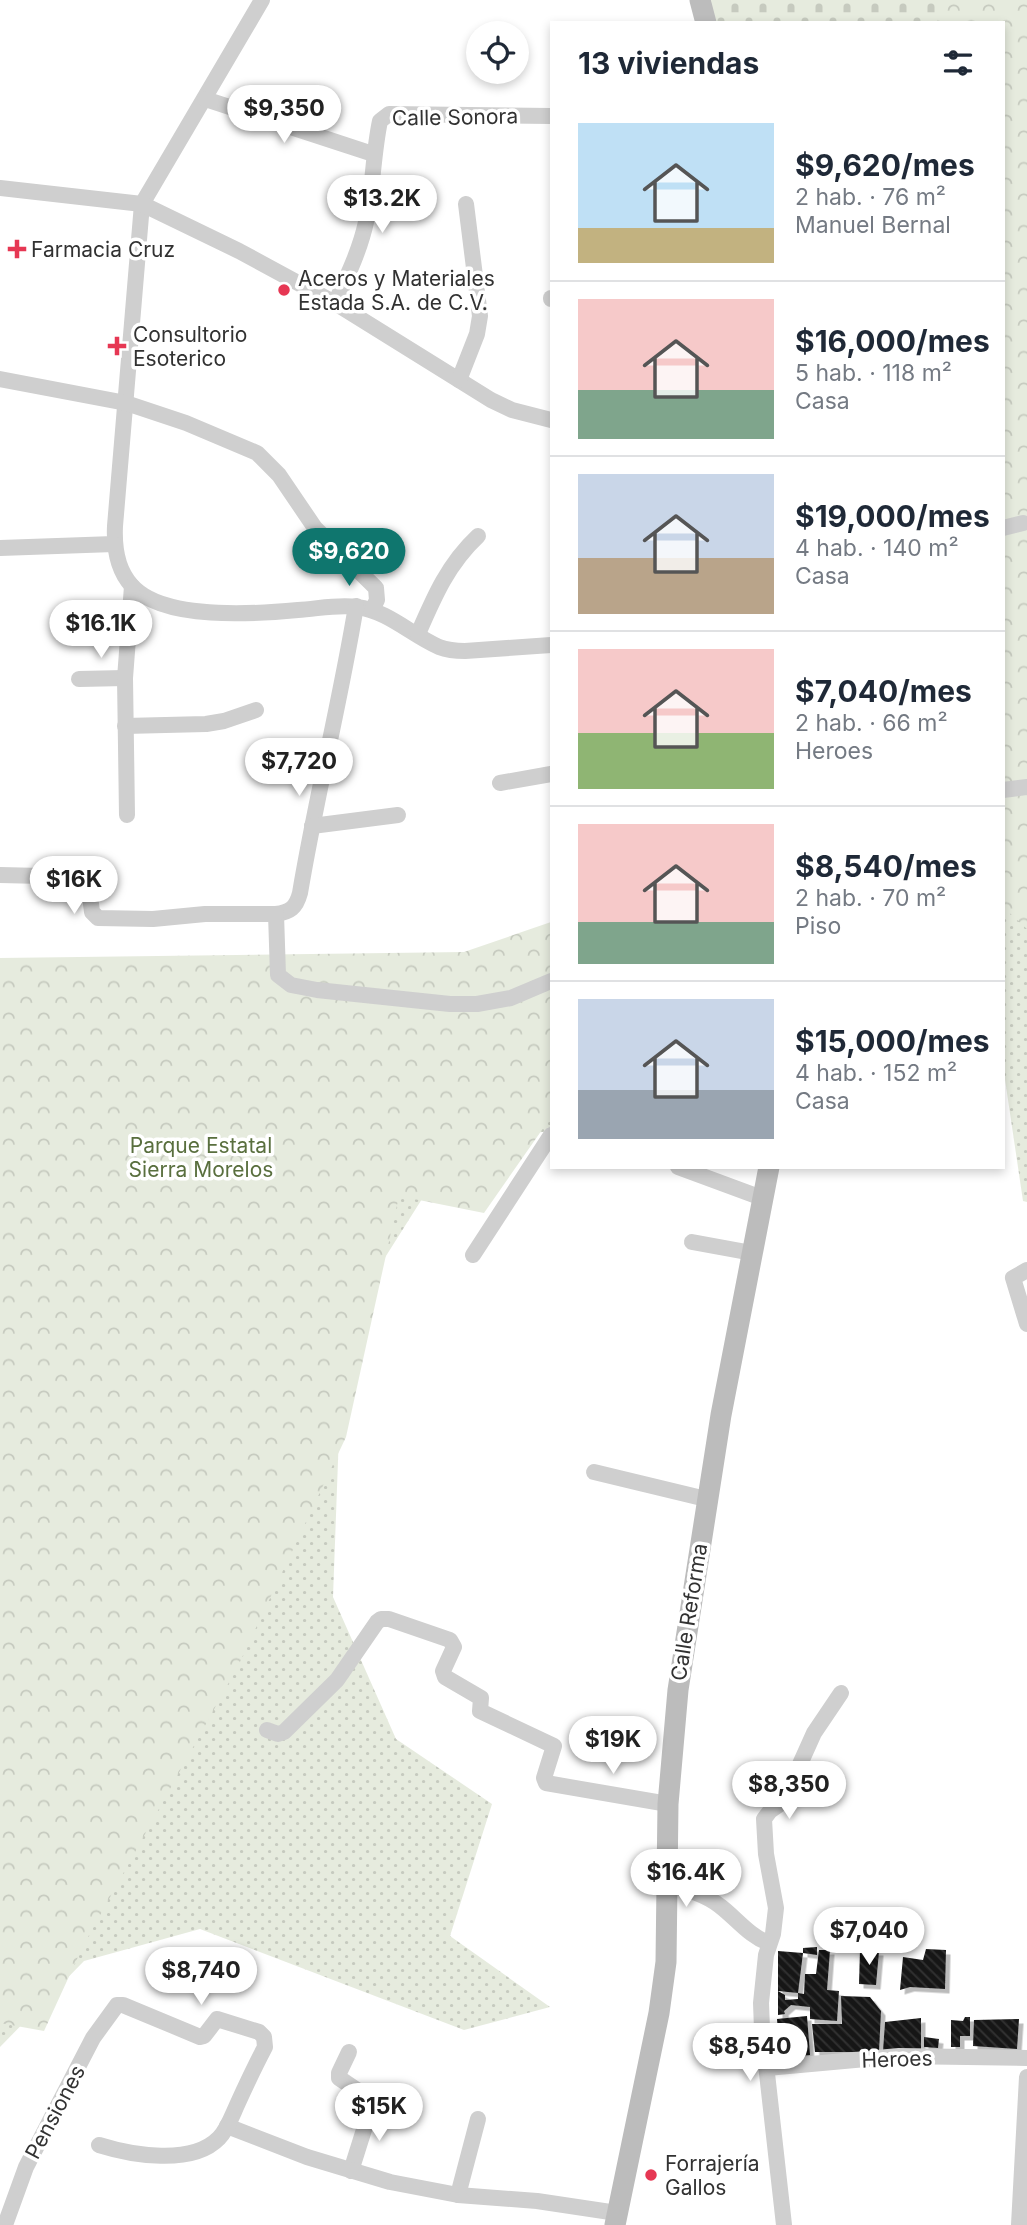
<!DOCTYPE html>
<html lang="es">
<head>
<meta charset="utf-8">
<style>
  :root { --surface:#fff; --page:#f2f2f3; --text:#1f2937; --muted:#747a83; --line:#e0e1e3; --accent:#0f766e }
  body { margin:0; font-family:Inter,sans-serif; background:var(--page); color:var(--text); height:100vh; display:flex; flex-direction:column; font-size:26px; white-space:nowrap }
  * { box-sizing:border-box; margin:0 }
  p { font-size:23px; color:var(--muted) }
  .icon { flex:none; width:38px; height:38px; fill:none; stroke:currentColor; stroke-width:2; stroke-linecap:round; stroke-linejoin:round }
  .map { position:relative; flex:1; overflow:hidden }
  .side { position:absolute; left:550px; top:21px; width:455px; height:1148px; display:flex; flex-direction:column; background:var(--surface); border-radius:0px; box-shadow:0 4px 10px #0003 }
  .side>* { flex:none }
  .tools { position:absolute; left:466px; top:21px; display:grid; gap:14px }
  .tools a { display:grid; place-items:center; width:63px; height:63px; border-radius:50%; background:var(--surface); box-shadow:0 4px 10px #0003; font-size:35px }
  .price { position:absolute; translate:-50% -60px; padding:0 16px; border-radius:24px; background:#fff; color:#222; font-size:23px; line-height:46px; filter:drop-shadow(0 2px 4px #0008) }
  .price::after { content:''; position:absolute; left:50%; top:42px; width:21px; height:16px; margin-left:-10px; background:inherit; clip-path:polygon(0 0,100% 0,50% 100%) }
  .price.selected { background:var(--accent); color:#fff }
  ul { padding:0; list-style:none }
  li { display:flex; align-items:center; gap:21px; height:175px; padding:0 28px }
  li+li { border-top:2px solid var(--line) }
  li span { display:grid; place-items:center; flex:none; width:196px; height:140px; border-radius:0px; color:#555 }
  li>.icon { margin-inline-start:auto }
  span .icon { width:84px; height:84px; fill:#fffc; stroke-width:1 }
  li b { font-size:30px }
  h2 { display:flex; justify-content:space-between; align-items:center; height:84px; padding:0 28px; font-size:30px }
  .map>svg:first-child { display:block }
</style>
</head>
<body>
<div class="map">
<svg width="1027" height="2225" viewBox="0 0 1027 2225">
  <defs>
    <pattern id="grass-dots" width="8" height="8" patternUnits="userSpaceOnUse" patternTransform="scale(1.75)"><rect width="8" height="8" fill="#e6ebde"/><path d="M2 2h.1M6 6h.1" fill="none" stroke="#c6cabf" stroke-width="1.8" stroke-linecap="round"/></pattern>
    <pattern id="forest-crowns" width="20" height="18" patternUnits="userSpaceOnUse" patternTransform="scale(1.75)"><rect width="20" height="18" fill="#e6ebde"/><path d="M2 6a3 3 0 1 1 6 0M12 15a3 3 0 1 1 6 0" fill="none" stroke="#c6cabf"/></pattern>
    <pattern id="cemetery-stones" width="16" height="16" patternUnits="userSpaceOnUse" patternTransform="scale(1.75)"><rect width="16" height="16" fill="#e6ebde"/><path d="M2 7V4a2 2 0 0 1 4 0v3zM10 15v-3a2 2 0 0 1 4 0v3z" fill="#c6cabf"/></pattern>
    <pattern id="building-back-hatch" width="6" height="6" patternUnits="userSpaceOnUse" patternTransform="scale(1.75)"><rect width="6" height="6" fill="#191919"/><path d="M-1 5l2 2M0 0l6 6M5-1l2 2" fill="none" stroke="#323232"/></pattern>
    <filter id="shadow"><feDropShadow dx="4.5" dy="4.5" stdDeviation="0" flood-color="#0004"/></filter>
  </defs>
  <rect width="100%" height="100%" fill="#fff"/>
  <g fill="url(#grass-dots)">
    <polygon points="1027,0 1027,1202 1023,1201 1003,1066 1003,23"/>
    <polygon points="0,991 551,998 551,1131 458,1142 343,1324 333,1597 396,1739 492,1804 450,1936 550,2007 464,2030 200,1929 84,1961 0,2047"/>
  </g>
  <g fill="url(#forest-crowns)">
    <polygon points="711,0 1027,0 1027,929 1003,907 1003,23 713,23"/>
    <polygon points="551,922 551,1117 484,1213 399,1196 346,1437 238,1666 83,1946 44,2031 0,2023 0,958 464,952"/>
  </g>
  <polygon fill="url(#cemetery-stones)" points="772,0 939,0 937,23 713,23 707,2"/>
  <g fill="url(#building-back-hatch)" filter="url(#shadow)">
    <polygon points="817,1947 817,1955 803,1953 803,1948"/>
    <polygon points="926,1949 946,1950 945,1989 910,1987 900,1990 903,1957 923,1960"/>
    <polygon points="819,1950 830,1950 827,1990 839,1991 837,2021 810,2019 810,2007 791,2005 784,2011 785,2014 778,2015 778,1991 785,1995 785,2000 798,1999 798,1993 804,1994 805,1974 816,1974"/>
    <polygon points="860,1950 879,1951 876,1985 859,1984"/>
    <polygon points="778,1951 803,1953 798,1993 778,1991"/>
    <polygon points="841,1996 870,1997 881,2011 879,2052 815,2052 812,2024 842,2024"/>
    <polygon points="807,2016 810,2055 780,2058 777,2019"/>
    <polygon points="965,2017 970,2017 970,2036 960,2036 960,2047 951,2047 951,2020 963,2021"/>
    <polygon points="921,2018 921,2051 883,2051 885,2022"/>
    <polygon points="1019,2019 1017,2049 973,2046 974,2020"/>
    <polygon points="924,2037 939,2039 938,2048 924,2047"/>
  </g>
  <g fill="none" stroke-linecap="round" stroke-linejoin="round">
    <g stroke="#cfcfcf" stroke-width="16">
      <path d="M262 0 142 204 115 526C114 547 117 570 132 586 164 621 255 614 298 610 317 609 338 604 357 607 388 611 410 634 439 647 447 650 456 651 465 651L551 645"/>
      <polyline points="205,99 373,154"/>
      <polyline points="0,188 142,204 239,251 335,303 491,400 512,410 551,420"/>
      <polyline points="551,298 551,299"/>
      <path d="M335 303C347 277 360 250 366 222 373 189 373 154 380 121L389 114 551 116"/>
      <polyline points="0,379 126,403 186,423 257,453 279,475 315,528 376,588 377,600 372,610"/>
      <polyline points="459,380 477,334 480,316 466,204"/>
      <polyline points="1003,528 1023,523"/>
      <polyline points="0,548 114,544"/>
      <path d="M356 606C340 703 316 797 300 893 296 908 290 912 276 914L278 975 291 985 317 990 450 1004H477L511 998 551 981"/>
      <path d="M418 634C434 597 448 564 478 536"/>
      <polyline points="79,679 125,678"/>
      <polyline points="125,726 206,724 224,721 256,710"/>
      <polyline points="500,783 551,774"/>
      <polyline points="1003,790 1027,787"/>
      <polyline points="127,815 125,678 132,586"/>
      <polyline points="312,826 398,815"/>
      <polyline points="0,875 84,877 88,880 92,912 98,918 153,919 205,914 276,914"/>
      <polyline points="678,1167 762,1198"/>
      <polyline points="692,1242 752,1253"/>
      <polyline points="473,1255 551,1135"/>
      <polyline points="1027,1270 1013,1278 1027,1324"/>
      <polyline points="594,1472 706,1499"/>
      <polyline points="267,1730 278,1734 284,1732 337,1680 377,1622 381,1619 389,1619 450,1640 454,1647 443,1671 445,1677 481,1698 480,1711 554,1746 544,1778 546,1783 668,1804"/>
      <path d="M667 1884C685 1889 705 1894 720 1906 736 1918 750 1937 769 1943"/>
      <polyline points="349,2052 339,2073 339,2078 373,2101 351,2171"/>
      <polyline points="767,2068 899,2056 1027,2058"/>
      <polyline points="227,2126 307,2157 390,2182 458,2195 537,2201 617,2213"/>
      <polyline points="458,2195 478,2119"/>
      <path d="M5 2225 26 2167 93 2038 117 2005H123L200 2037 204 2036 217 2019 259 2032 264 2037 265 2047C255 2066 246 2085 237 2105 232 2116 227 2130 219 2138 192 2166 131 2155 99 2145"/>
      <polyline points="784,2225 762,2029 761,2003 766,1955 773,1934 776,1908 766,1854 764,1819 770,1811 783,1802 814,1733 841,1693"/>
      <polyline points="1019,2225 1027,2077"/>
    </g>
    <g stroke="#bcbcbc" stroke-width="21">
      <polyline points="700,0 706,23"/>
      <polyline points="615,2225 659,2013 666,1962 668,1804 678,1690 721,1415 769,1167"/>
    </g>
  </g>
  <g fill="#e63753" stroke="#fff" stroke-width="2.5">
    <path d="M13.5 238.5h7v7h7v7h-7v7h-7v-7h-7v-7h7z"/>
    <circle cx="284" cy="290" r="7"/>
    <path d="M113.5 335.5h7v7h7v7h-7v7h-7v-7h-7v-7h7z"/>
    <circle cx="651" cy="2175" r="7"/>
  </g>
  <g text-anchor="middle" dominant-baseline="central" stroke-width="7" stroke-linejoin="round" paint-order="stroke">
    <g font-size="21" fill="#323232" stroke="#fff">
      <text transform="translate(455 117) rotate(-1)">Calle Sonora</text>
      <text transform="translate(689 1612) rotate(-81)">Calle Reforma</text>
      <text transform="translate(897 2059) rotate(-2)">Heroes</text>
      <text transform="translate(55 2112) rotate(-62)">Pensiones</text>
    </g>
    <g font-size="21" fill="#323232" stroke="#fff" text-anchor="start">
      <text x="31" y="249">Farmacia Cruz</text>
      <text x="298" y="278">Aceros y Materiales<tspan x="298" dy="24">Estada S.A. de C.V.</tspan></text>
      <text x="133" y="334">Consultorio<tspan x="133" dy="24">Esoterico</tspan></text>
      <text x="665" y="2163">Forrajería<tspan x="665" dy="24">Gallos</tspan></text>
    </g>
    <g font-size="21" fill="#596f3e" stroke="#fff">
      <text x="201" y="1145">Parque Estatal<tspan x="201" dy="24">Sierra Morelos</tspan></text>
    </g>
  </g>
</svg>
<div class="tools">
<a><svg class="icon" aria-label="locate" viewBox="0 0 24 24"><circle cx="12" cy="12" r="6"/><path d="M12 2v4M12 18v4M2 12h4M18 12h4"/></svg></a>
</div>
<b class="price" style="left:284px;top:145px">$9,350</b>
<b class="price" style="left:382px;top:235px">$13.2K</b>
<b class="price selected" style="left:349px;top:588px">$9,620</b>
<b class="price" style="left:101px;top:660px">$16.1K</b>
<b class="price" style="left:299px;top:798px">$7,720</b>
<b class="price" style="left:74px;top:916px">$16K</b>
<b class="price" style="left:613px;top:1776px">$19K</b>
<b class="price" style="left:789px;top:1821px">$8,350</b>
<b class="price" style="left:686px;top:1909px">$16.4K</b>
<b class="price" style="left:869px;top:1967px">$7,040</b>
<b class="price" style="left:201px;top:2007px">$8,740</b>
<b class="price" style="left:750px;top:2083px">$8,540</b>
<b class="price" style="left:379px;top:2143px">$15K</b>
<section class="side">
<h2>13 viviendas<svg class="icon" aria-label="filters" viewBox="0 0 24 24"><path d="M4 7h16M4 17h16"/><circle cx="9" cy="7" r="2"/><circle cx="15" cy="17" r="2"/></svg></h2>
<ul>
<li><span style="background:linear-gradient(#bfe0f5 75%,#c2b280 0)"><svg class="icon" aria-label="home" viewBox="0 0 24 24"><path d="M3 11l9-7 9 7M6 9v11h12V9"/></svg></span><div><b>$9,620/mes</b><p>2 hab. · 76 m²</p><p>Manuel Bernal</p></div></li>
<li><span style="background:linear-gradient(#f6c9c9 65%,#7fa58c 0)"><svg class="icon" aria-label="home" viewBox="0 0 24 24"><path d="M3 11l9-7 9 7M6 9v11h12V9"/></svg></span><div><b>$16,000/mes</b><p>5 hab. · 118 m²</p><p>Casa</p></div></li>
<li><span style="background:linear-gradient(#c9d6e8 60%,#b9a48a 0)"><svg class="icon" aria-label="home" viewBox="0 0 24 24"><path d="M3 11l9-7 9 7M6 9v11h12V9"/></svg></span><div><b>$19,000/mes</b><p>4 hab. · 140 m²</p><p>Casa</p></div></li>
<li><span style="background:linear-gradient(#f6c9c9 60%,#8fb573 0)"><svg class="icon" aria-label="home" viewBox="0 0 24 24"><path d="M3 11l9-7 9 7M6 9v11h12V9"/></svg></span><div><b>$7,040/mes</b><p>2 hab. · 66 m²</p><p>Heroes</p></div></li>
<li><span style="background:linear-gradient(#f6c9c9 70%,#7fa58c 0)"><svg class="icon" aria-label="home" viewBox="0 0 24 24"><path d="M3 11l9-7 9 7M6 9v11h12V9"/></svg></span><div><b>$8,540/mes</b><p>2 hab. · 70 m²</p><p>Piso</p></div></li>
<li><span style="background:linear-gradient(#c9d6e8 65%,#9aa5b1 0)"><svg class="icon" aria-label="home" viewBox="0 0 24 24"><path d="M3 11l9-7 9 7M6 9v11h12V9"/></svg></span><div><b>$15,000/mes</b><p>4 hab. · 152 m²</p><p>Casa</p></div></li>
</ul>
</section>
</div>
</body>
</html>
